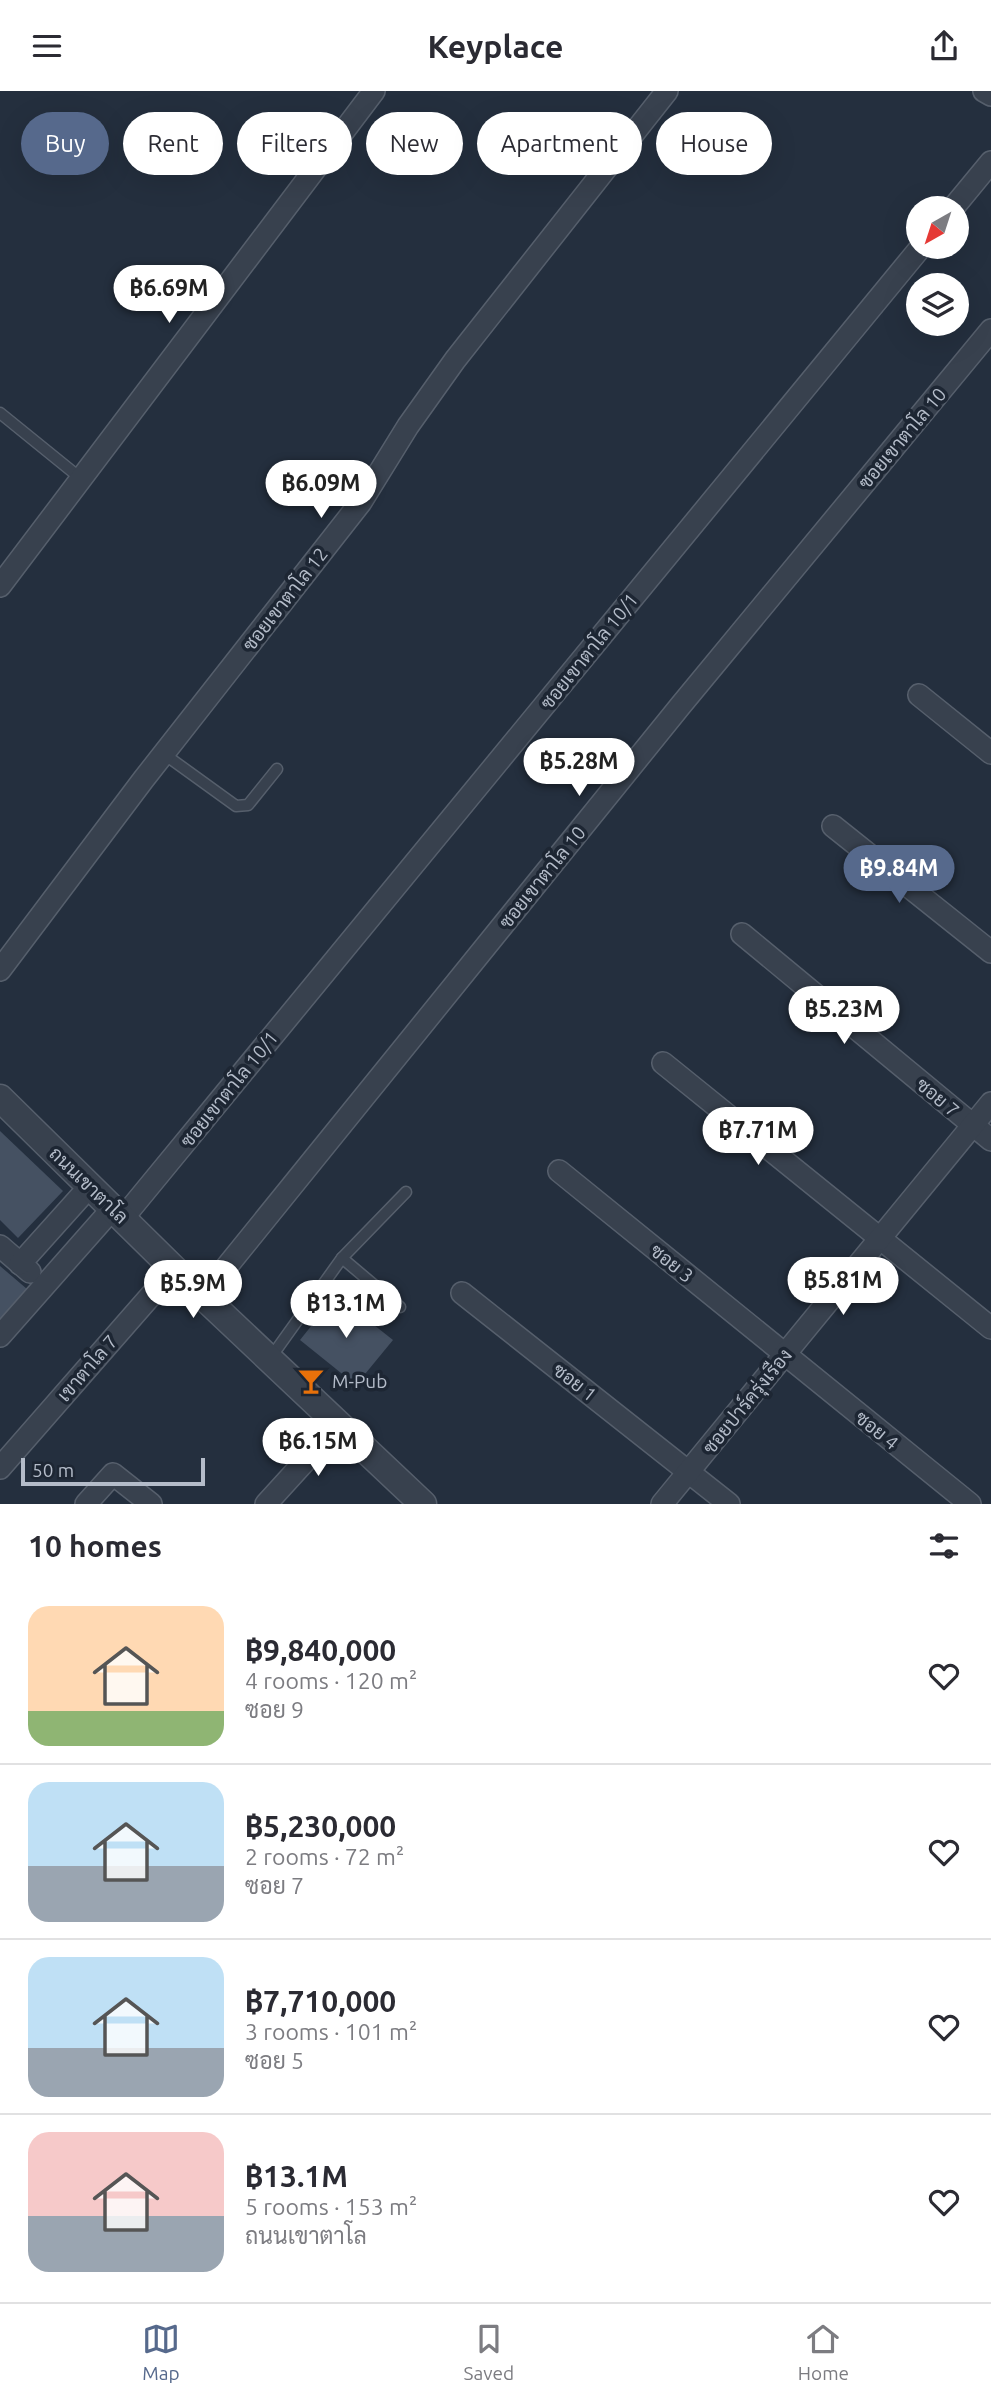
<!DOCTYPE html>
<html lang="en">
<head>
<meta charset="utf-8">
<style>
  :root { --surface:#fff; --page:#f7f7f7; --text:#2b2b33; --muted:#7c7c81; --line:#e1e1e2; --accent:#56698c }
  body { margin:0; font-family:Ubuntu,Sarabun,sans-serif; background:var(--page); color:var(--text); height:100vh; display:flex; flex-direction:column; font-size:26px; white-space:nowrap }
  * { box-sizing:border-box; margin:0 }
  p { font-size:23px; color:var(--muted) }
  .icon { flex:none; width:38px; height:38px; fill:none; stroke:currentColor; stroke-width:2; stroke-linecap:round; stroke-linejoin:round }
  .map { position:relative; height:1413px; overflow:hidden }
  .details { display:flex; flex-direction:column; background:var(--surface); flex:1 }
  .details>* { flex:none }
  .top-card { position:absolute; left:21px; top:21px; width:950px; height:63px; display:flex; gap:14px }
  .needle { width:46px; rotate:219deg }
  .controls { position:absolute; left:906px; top:105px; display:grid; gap:14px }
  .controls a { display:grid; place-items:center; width:63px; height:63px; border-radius:50%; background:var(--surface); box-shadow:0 7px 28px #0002; font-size:35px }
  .scale { position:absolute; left:21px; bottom:18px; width:184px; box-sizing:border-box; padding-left:7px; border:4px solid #b4bcc9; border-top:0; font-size:19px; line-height:24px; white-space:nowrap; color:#b4bcc9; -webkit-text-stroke:5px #1d2633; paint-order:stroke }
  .price { position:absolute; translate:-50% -60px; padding:0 16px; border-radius:24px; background:#fff; color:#222; font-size:23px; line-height:46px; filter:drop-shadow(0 2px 4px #0008) }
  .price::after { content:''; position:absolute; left:50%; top:42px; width:21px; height:16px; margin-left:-10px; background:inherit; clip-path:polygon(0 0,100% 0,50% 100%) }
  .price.on { background:var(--accent); color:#fff }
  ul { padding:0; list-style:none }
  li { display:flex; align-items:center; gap:21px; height:175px; padding:0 28px }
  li+li { border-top:2px solid var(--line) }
  li span { display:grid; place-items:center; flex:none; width:196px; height:140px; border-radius:21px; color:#555 }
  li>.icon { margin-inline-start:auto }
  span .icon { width:84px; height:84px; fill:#fffc; stroke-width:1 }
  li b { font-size:30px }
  h2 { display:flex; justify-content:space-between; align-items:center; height:84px; padding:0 28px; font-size:30px }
  .tag { padding:0 24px; border-radius:32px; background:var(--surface); box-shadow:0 7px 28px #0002; font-size:24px; line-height:63px }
  .tag.on { background:var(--accent); color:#fff }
  header { display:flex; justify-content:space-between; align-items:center; height:91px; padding:0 28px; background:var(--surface); font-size:32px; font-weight:700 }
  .dock { display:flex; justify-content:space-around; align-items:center; height:98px; border-top:2px solid var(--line); background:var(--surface); font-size:19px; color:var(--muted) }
  .dock a { display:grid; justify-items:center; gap:4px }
  .dock .on { color:var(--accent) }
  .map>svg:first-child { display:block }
</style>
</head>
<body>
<header><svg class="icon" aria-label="menu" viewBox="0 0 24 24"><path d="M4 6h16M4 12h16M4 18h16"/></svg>Keyplace<svg class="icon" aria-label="share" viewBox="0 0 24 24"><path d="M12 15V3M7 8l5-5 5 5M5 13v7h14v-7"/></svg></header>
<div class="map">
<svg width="991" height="1413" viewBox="0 0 991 1413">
  <rect width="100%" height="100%" fill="#242f3e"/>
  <g fill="#455162">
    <polygon points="0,1040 63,1100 18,1147 0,1129"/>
    <polygon points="0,1175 27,1198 0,1228"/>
    <polygon points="336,1204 393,1249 356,1294 300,1249"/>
  </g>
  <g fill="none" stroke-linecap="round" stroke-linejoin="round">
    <defs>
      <g id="service">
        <polyline points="0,322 79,386"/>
        <polyline points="164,663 236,715 248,714 277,678"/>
        <polyline points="342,1167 400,1216"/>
        <polyline points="269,1269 342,1167 406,1101"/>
      </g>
      <g id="minor">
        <polyline points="984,0 991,4"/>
        <polyline points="953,117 991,71"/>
        <polyline points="0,495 374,0"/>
        <polyline points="919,604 991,662"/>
        <polyline points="833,735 991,861"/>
        <polyline points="742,843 991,1049"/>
        <polyline points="0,879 143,689 361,411 408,335 455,269 667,0"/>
        <polyline points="663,972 991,1237"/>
        <polyline points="559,1080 970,1413"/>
        <polyline points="123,1127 921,156"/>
        <polyline points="0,1155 30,1181"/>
        <polyline points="20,1173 90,1095"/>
        <polyline points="462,1202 729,1413"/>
        <polyline points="203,1205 681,614 991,239"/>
        <polyline points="0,1245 113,1117"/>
        <polyline points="0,1377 174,1178"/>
        <polyline points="86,1413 113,1383 151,1413"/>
        <polyline points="266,1413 338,1334"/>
        <polyline points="662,1413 991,1012"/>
      </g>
      <polyline id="tertiary" points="0,1007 174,1178 423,1413"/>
    </defs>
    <use href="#service" stroke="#565f6c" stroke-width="13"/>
    <use href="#minor" stroke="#565f6c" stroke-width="24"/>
    <use href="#tertiary" stroke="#565f6c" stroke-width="29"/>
    <use href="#service" stroke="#38414e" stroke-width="10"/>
    <use href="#minor" stroke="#38414e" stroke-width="21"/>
    <use href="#tertiary" stroke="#38414e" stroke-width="26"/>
  </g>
  <defs>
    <symbol id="bar-bare" viewBox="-9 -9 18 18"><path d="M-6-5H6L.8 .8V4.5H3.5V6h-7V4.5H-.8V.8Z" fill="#e8710a" stroke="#1d2633" stroke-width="2.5" paint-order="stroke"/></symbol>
  </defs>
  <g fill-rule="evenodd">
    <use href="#bar-bare" x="292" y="1271" width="38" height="38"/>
  </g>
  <g text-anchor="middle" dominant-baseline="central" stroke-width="7" stroke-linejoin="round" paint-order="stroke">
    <g font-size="19" fill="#b4bcc9" stroke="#1d2633">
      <text transform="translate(902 347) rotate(-50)">ซอยเขาตาโล 10</text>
      <text transform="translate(285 508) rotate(-52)">ซอยเขาตาโล 12</text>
      <text transform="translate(589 560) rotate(-51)">ซอยเขาตาโล 10/1</text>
      <text transform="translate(542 786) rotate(-51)">ซอยเขาตาโล 10</text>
      <text transform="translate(229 998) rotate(-51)">ซอยเขาตาโล 10/1</text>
      <text transform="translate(938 1006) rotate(40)">ซอย 7</text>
      <text transform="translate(89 1094) rotate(44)">ถนนเขาตาโล</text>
      <text transform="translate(672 1172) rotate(39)">ซอย 3</text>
      <text transform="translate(87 1277) rotate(-49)">เขาตาโล 7</text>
      <text transform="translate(575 1291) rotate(38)">ซอย 1</text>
      <text transform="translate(747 1310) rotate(-51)">ซอยปาร์ครุ่งเรือง</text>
      <text transform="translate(877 1339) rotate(39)">ซอย 4</text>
    </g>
    <g font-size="19" fill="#b4bcc9" stroke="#1d2633" text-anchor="start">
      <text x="332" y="1290">M-Pub</text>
    </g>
  </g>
</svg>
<div class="controls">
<a><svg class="needle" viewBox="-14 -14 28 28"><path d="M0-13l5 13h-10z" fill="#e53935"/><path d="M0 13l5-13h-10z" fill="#7c7c81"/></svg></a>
<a><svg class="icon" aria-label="layers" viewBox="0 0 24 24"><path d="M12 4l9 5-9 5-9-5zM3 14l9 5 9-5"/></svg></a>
</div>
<div class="scale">50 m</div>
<b class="price" style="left:169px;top:234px">฿6.69M</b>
<b class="price" style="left:321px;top:429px">฿6.09M</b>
<b class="price" style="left:579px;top:707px">฿5.28M</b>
<b class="price on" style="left:899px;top:814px">฿9.84M</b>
<b class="price" style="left:844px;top:955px">฿5.23M</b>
<b class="price" style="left:758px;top:1076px">฿7.71M</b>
<b class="price" style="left:843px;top:1226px">฿5.81M</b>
<b class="price" style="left:193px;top:1229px">฿5.9M</b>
<b class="price" style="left:346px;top:1249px">฿13.1M</b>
<b class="price" style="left:318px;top:1387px">฿6.15M</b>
<div class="top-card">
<a class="tag on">Buy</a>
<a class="tag">Rent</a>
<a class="tag">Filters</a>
<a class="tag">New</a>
<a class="tag">Apartment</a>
<a class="tag">House</a>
</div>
</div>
<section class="details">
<h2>10 homes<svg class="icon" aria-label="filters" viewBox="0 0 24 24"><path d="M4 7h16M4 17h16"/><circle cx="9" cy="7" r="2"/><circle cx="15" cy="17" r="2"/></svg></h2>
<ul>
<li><span style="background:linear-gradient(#ffd9b3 75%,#8fb573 0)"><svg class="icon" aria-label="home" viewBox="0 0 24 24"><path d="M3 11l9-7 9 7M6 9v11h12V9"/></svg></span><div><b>฿9,840,000</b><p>4 rooms · 120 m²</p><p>ซอย 9</p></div><svg class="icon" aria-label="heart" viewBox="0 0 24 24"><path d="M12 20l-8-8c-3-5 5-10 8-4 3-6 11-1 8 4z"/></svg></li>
<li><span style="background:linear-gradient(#bfe0f5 60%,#9aa5b1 0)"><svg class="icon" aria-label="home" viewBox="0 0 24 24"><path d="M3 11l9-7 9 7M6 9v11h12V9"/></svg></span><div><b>฿5,230,000</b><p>2 rooms · 72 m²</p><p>ซอย 7</p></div><svg class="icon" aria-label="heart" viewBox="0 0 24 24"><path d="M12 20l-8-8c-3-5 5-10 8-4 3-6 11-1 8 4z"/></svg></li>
<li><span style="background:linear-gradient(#bfe0f5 65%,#9aa5b1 0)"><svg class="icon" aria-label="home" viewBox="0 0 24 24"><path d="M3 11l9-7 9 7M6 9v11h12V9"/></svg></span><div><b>฿7,710,000</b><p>3 rooms · 101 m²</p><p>ซอย 5</p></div><svg class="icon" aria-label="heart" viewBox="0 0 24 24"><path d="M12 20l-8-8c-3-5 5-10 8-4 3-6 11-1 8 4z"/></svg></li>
<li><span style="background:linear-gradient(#f6c9c9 60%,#9aa5b1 0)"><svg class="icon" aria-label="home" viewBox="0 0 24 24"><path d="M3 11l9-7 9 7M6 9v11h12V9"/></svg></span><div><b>฿13.1M</b><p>5 rooms · 153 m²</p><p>ถนนเขาตาโล</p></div><svg class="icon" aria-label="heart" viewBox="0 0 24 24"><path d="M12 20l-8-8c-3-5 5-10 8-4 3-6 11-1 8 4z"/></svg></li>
</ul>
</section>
<nav class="dock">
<a class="on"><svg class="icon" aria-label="map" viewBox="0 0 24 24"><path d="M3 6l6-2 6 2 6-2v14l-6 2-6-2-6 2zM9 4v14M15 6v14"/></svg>Map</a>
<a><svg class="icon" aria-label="saved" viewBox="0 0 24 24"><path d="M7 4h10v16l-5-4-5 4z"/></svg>Saved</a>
<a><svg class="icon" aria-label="home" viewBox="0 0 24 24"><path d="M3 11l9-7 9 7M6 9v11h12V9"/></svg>Home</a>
</nav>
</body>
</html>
